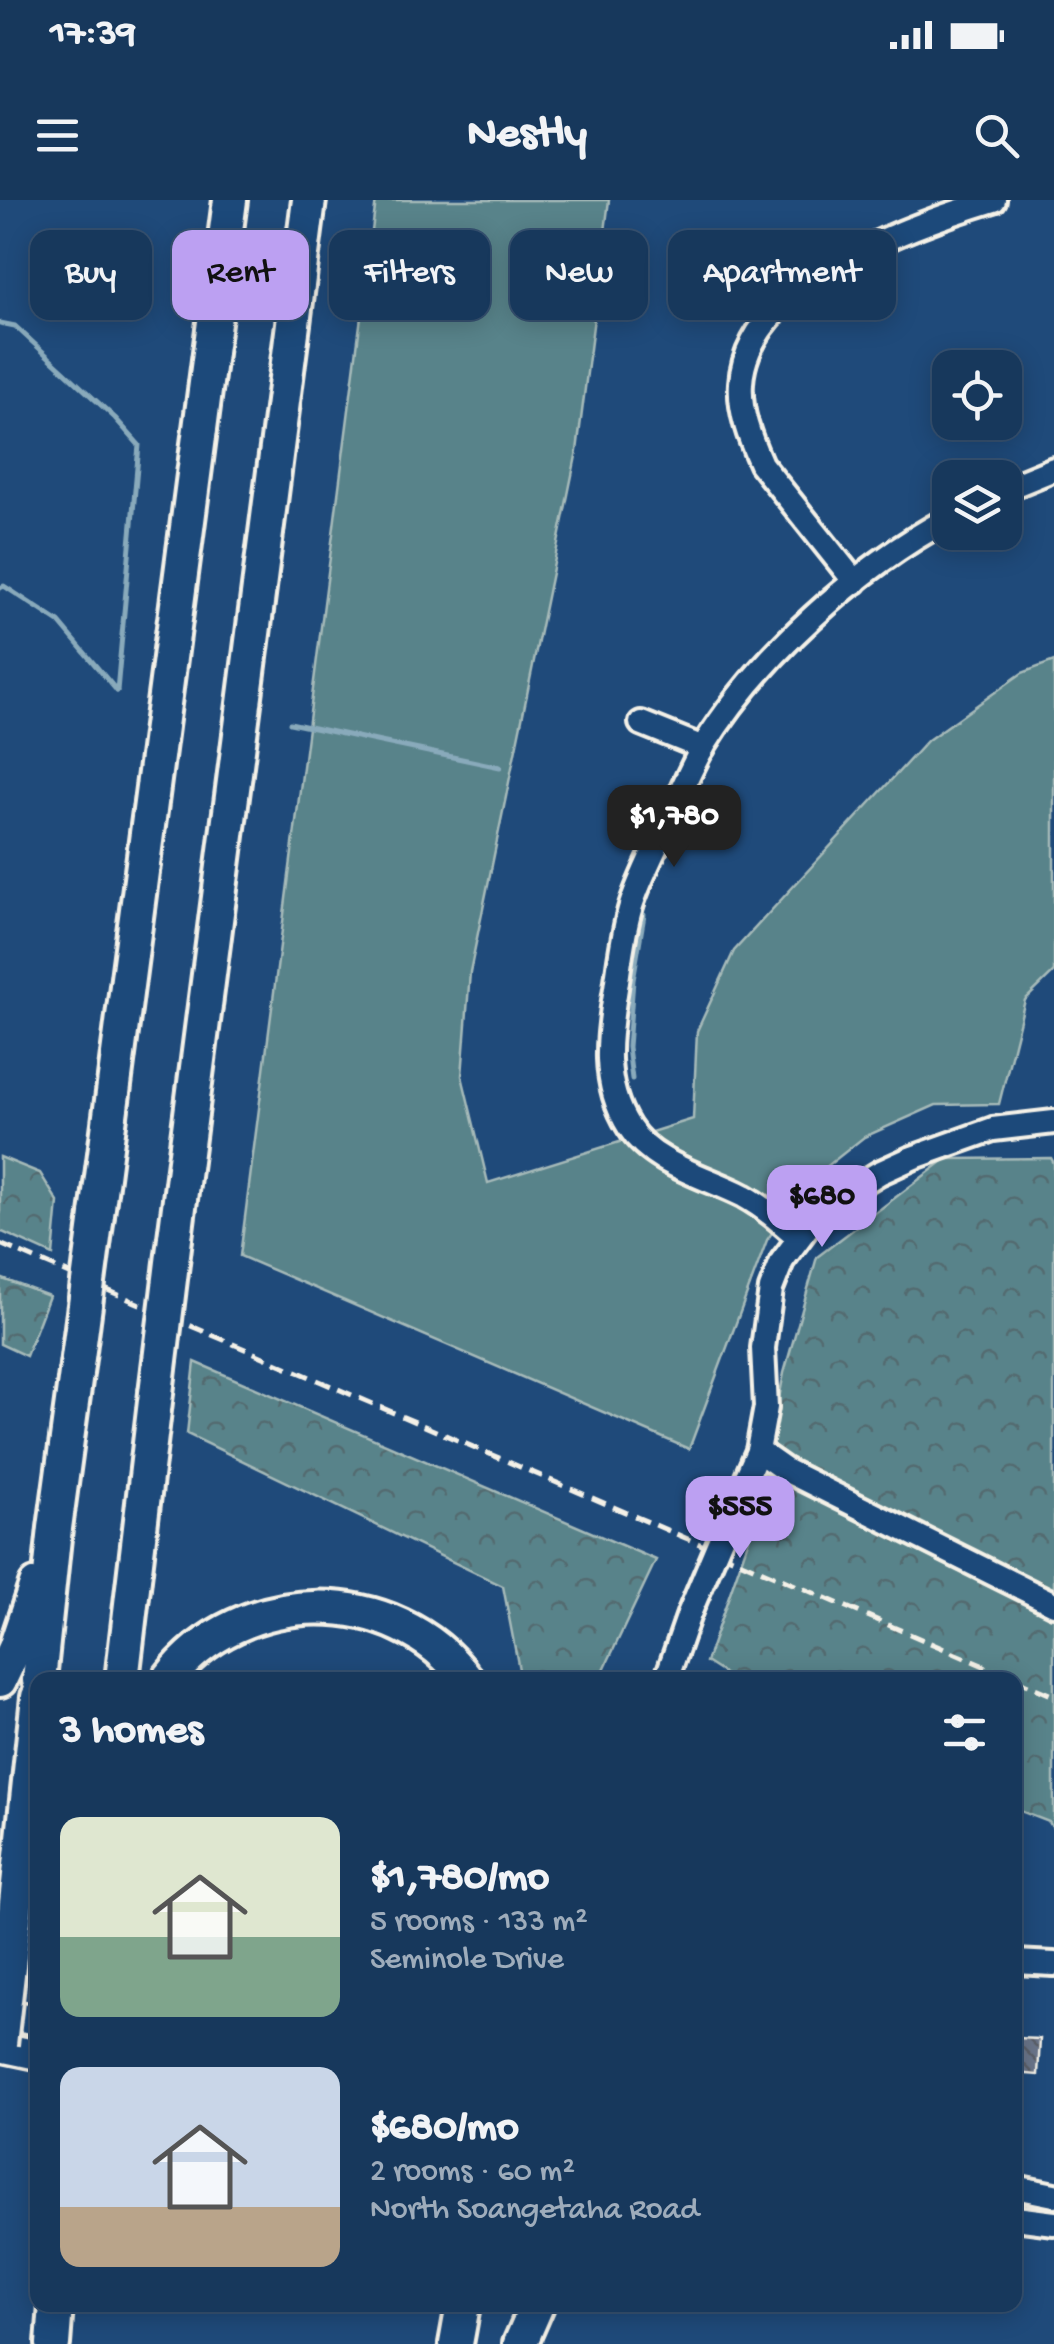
<!DOCTYPE html>
<html lang="en">
<head>
<meta charset="utf-8">
<style>
  :root { --surface:#17385c; --page:#203f62; --text:#f1f3f6; --muted:#9eacbb; --line:#365272; --accent:#bca0f2 }
  body { margin:0; font-family:"Gochi Hand",sans-serif; background:var(--page); color:var(--text); height:100vh; display:flex; flex-direction:column; font-size:38px; white-space:nowrap }
  * { box-sizing:border-box; margin:0 }
  p { font-size:32px; color:var(--muted) }
  .icon { flex:none; width:55px; height:55px; fill:none; stroke:currentColor; stroke-width:2; stroke-linecap:round; stroke-linejoin:round }
  .map { position:relative; flex:1; overflow:hidden }
  .side { position:absolute; left:30px; top:1472px; width:992px; height:640px; display:flex; flex-direction:column; background:var(--surface); border-radius:20px; box-shadow:0 5px 25px #0003,0 0 0 2px var(--line) }
  .side>* { flex:none }
  .hud { position:absolute; left:30px; top:30px; width:995px; height:90px; display:flex; gap:20px }
  .controls { position:absolute; left:932px; top:150px; display:grid; gap:20px }
  .controls a { display:grid; place-items:center; width:90px; height:90px; border-radius:20px; background:var(--surface); box-shadow:0 5px 25px #0003,0 0 0 2px var(--line); font-size:50px }
  .price { position:absolute; translate:-50% -85px; padding:0 22px; border-radius:20px; background:var(--accent); color:#111; font-size:32px; line-height:65px; filter:drop-shadow(0 2px 5px #0008) }
  .price::after { content:''; position:absolute; left:50%; top:60px; width:30px; height:22px; margin-left:-15px; background:inherit; clip-path:polygon(0 0,100% 0,50% 100%) }
  .price.current { background:#222; color:#fff }
  ul { padding:0; list-style:none }
  li { display:flex; align-items:center; gap:30px; height:250px; padding:0 30px }
  li span { display:grid; place-items:center; flex:none; width:280px; height:200px; border-radius:20px; color:#555 }
  li>.icon { margin-inline-start:auto }
  span .icon { width:120px; height:120px; fill:#fffc; stroke-width:1 }
  li b { font-size:42px }
  h2 { display:flex; justify-content:space-between; align-items:center; height:120px; padding:0 30px; font-size:42px }
  .pill { padding:0 35px; border-radius:20px; background:var(--surface); box-shadow:0 5px 25px #0003,0 0 0 2px var(--line); font-size:35px; line-height:90px }
  .pill.current { background:var(--accent); color:#111 }
  .status { display:flex; justify-content:space-between; align-items:center; height:70px; padding:0 50px; background:var(--surface); direction:ltr }
  .status svg { height:28px; fill:currentColor }
  header { display:flex; justify-content:space-between; align-items:center; height:130px; padding:0 30px; background:var(--surface); font-size:45px; font-weight:700 }
  .map>svg:first-child { display:block }
</style>
</head>
<body>
<div class="status"><b>17:39</b><svg viewBox="0 0 49 12"><path d="M0 12V9h3v3zM5 12V6h3v6zM10 12V3h3v9zM15 12V0h3v12zM26 1h20v11H26zM47 4h2v5h-2z"/></svg></div>
<header><svg class="icon" aria-label="menu" viewBox="0 0 24 24"><path d="M4 6h16M4 12h16M4 18h16"/></svg>Nestly<svg class="icon" aria-label="search" viewBox="0 0 24 24"><circle cx="10" cy="10" r="6"/><path d="M15 15l6 6"/></svg></header>
<div class="map">
<svg width="1054" height="2144" viewBox="0 0 1054 2144">
  <defs>
    <pattern id="forest-crowns" width="20" height="18" patternUnits="userSpaceOnUse" patternTransform="scale(2.5)"><rect width="20" height="18" fill="#59838a"/><path d="M2 6a3 3 0 1 1 6 0M12 15a3 3 0 1 1 6 0" fill="none" stroke="#536b6f"/></pattern>
    <pattern id="building-back-hatch" width="6" height="6" patternUnits="userSpaceOnUse" patternTransform="scale(2.5)"><rect width="6" height="6" fill="#6b758a"/><path d="M-1 5l2 2M0 0l6 6M5-1l2 2" fill="none" stroke="#5a5e68"/></pattern>
  </defs>
  <rect width="100%" height="100%" fill="#1f4a7a"/>
  <filter id="ink" filterUnits="userSpaceOnUse"><feTurbulence type="fractalNoise" baseFrequency=".01" numOctaves="2"/><feDisplacementMap in="SourceGraphic" scale="20" xChannelSelector="R" yChannelSelector="G"/><feConvolveMatrix kernelMatrix="1 2 1 2 8 2 1 2 1" color-interpolation-filters="sRGB"/></filter>
  <g filter="url(#ink)">
    <polygon fill="#59838a" stroke="#a6bab9" stroke-width="2.5" points="376,0 609,0 577,251 470,772 462,876 488,983 693,919 697,831 734,751 928,540 1022,473 1054,461 1054,772 1025,800 999,904 936,905 864,937 806,983 767,1040 689,1249 240,1056"/>
    <g fill="url(#forest-crowns)" stroke="#a6bab9" stroke-width="2.5">
      <polygon points="0,957 40,973 58,1002 53,1055 0,1031"/>
      <polygon points="1051,958 1054,963 1054,1630 1049,1622 1015,1609 1015,1480 734,1480 706,1462 755,1321 784,1173 817,1057 946,959"/>
      <polygon points="0,1078 49,1096 26,1156 0,1144"/>
      <polygon points="195,1162 656,1360 599,1480 521,1480 503,1386 187,1234"/>
    </g>
    <g fill="none" stroke-linecap="round" stroke-linejoin="round">
      <g stroke="#89aabb" stroke-width="5">
        <polyline points="0,123 15,126 115,218 139,245 117,491"/>
        <polyline points="0,388 4,386 59,422 117,491"/>
        <polyline points="290,523 500,567"/>
        <polyline points="632,879 628,847 633,780 644,715"/>
      </g>
    </g>
    <polygon fill="url(#building-back-hatch)" stroke="#f4f1e8" stroke-width="2.5" points="1016,1838 1040,1839 1038,1875 1015,1873"/>
    <g fill="none" stroke-linecap="round" stroke-linejoin="round">
      <defs>
        <g id="minor">
          <polyline points="1005,289 1054,269"/>
          <path d="M855 382 761 264C750 239 739 211 741 183 748 81 912 25 994 0"/>
          <polyline points="641,523 703,548"/>
          <path d="M798 1037C781 1022 764 1007 744 996 705 976 653 965 629 927 601 883 608 836 616 788 620 761 623 732 631 706 639 680 653 654 664 629 677 602 688 573 703 547 759 456 857 368 950 318"/>
          <polyline points="758,1251 785,1270 1054,1404"/>
          <polyline points="742,1288 758,1251 766,1207 763,1148 771,1089 782,1061 818,1013 843,995 879,973 912,958 993,929 1054,922"/>
          <polyline points="666,1480 689,1414"/>
          <polyline points="1015,1762 1054,1764"/>
          <polyline points="1015,1987 1054,1995"/>
          <polyline points="1015,2018 1054,2023"/>
        </g>
        <g id="major">
          <polyline points="0,1813 38,1820"/>
          <polyline points="0,1847 38,1855"/>
        </g>
        <g id="highway">
          <polyline points="97,1015 230,0"/>
          <polyline points="175,1038 309,0"/>
          <polyline points="0,1480 15,1448 36,1385"/>
          <polyline points="39,1480 55,1328 76,1173"/>
          <polyline points="122,1480 156,1193"/>
          <path d="M168 1480C239 1385 396 1382 467 1480"/>
          <polyline points="15,1713 38,1497"/>
          <polyline points="53,2144 56,2105"/>
          <polyline points="456,2144 463,2105"/>
          <polyline points="520,2144 537,2105"/>
        </g>
      </defs>
      <use href="#minor" stroke="#f4f1e8" stroke-width="30"/>
      <use href="#major" stroke="#f4f1e8" stroke-width="35"/>
      <use href="#highway" stroke="#f4f1e8" stroke-width="40"/>
      <use href="#minor" stroke="#1f4a7a" stroke-width="22"/>
      <use href="#major" stroke="#1f4a7a" stroke-width="28"/>
      <use href="#highway" stroke="#1f4a7a" stroke-width="32"/>
      <polyline stroke="#f4f1e8" stroke-width="5" stroke-dasharray="15 8" stroke-linecap="butt" points="0,1044 1054,1496"/>
      <defs>
        <polyline id="minor-bridge" points="689,1414 742,1288"/>
        <g id="highway-bridge">
          <polyline points="76,1173 97,1015"/>
          <polyline points="156,1193 175,1038"/>
          <polyline points="0,1844 15,1713"/>
        </g>
      </defs>
      <use href="#minor-bridge" stroke="#f4f1e8" stroke-width="30" stroke-linecap="butt"/>
      <use href="#highway-bridge" stroke="#f4f1e8" stroke-width="40" stroke-linecap="butt"/>
      <use href="#minor-bridge" stroke="#1f4a7a" stroke-width="22"/>
      <use href="#highway-bridge" stroke="#1f4a7a" stroke-width="32"/>
    </g>
  </g>
</svg>
<div class="controls">
<a><svg class="icon" aria-label="locate" viewBox="0 0 24 24"><circle cx="12" cy="12" r="6"/><path d="M12 2v4M12 18v4M2 12h4M18 12h4"/></svg></a>
<a><svg class="icon" aria-label="layers" viewBox="0 0 24 24"><path d="M12 4l9 5-9 5-9-5zM3 14l9 5 9-5"/></svg></a>
</div>
<b class="price current" style="left:674px;top:670px">$1,780</b>
<b class="price" style="left:822px;top:1050px">$680</b>
<b class="price" style="left:740px;top:1361px">$555</b>
<div class="hud">
<a class="pill">Buy</a>
<a class="pill current">Rent</a>
<a class="pill">Filters</a>
<a class="pill">New</a>
<a class="pill">Apartment</a>
</div>
<section class="side">
<h2>3 homes<svg class="icon" aria-label="filters" viewBox="0 0 24 24"><path d="M4 7h16M4 17h16"/><circle cx="9" cy="7" r="2"/><circle cx="15" cy="17" r="2"/></svg></h2>
<ul>
<li><span style="background:linear-gradient(#dfe7d0 60%,#7fa58c 0)"><svg class="icon" aria-label="home" viewBox="0 0 24 24"><path d="M3 11l9-7 9 7M6 9v11h12V9"/></svg></span><div><b>$1,780/mo</b><p>5 rooms · 133 m²</p><p>Seminole Drive</p></div></li>
<li><span style="background:linear-gradient(#c9d6e8 70%,#b9a48a 0)"><svg class="icon" aria-label="home" viewBox="0 0 24 24"><path d="M3 11l9-7 9 7M6 9v11h12V9"/></svg></span><div><b>$680/mo</b><p>2 rooms · 60 m²</p><p>North Soangetaha Road</p></div></li>
</ul>
</section>
</div>
</body>
</html>
